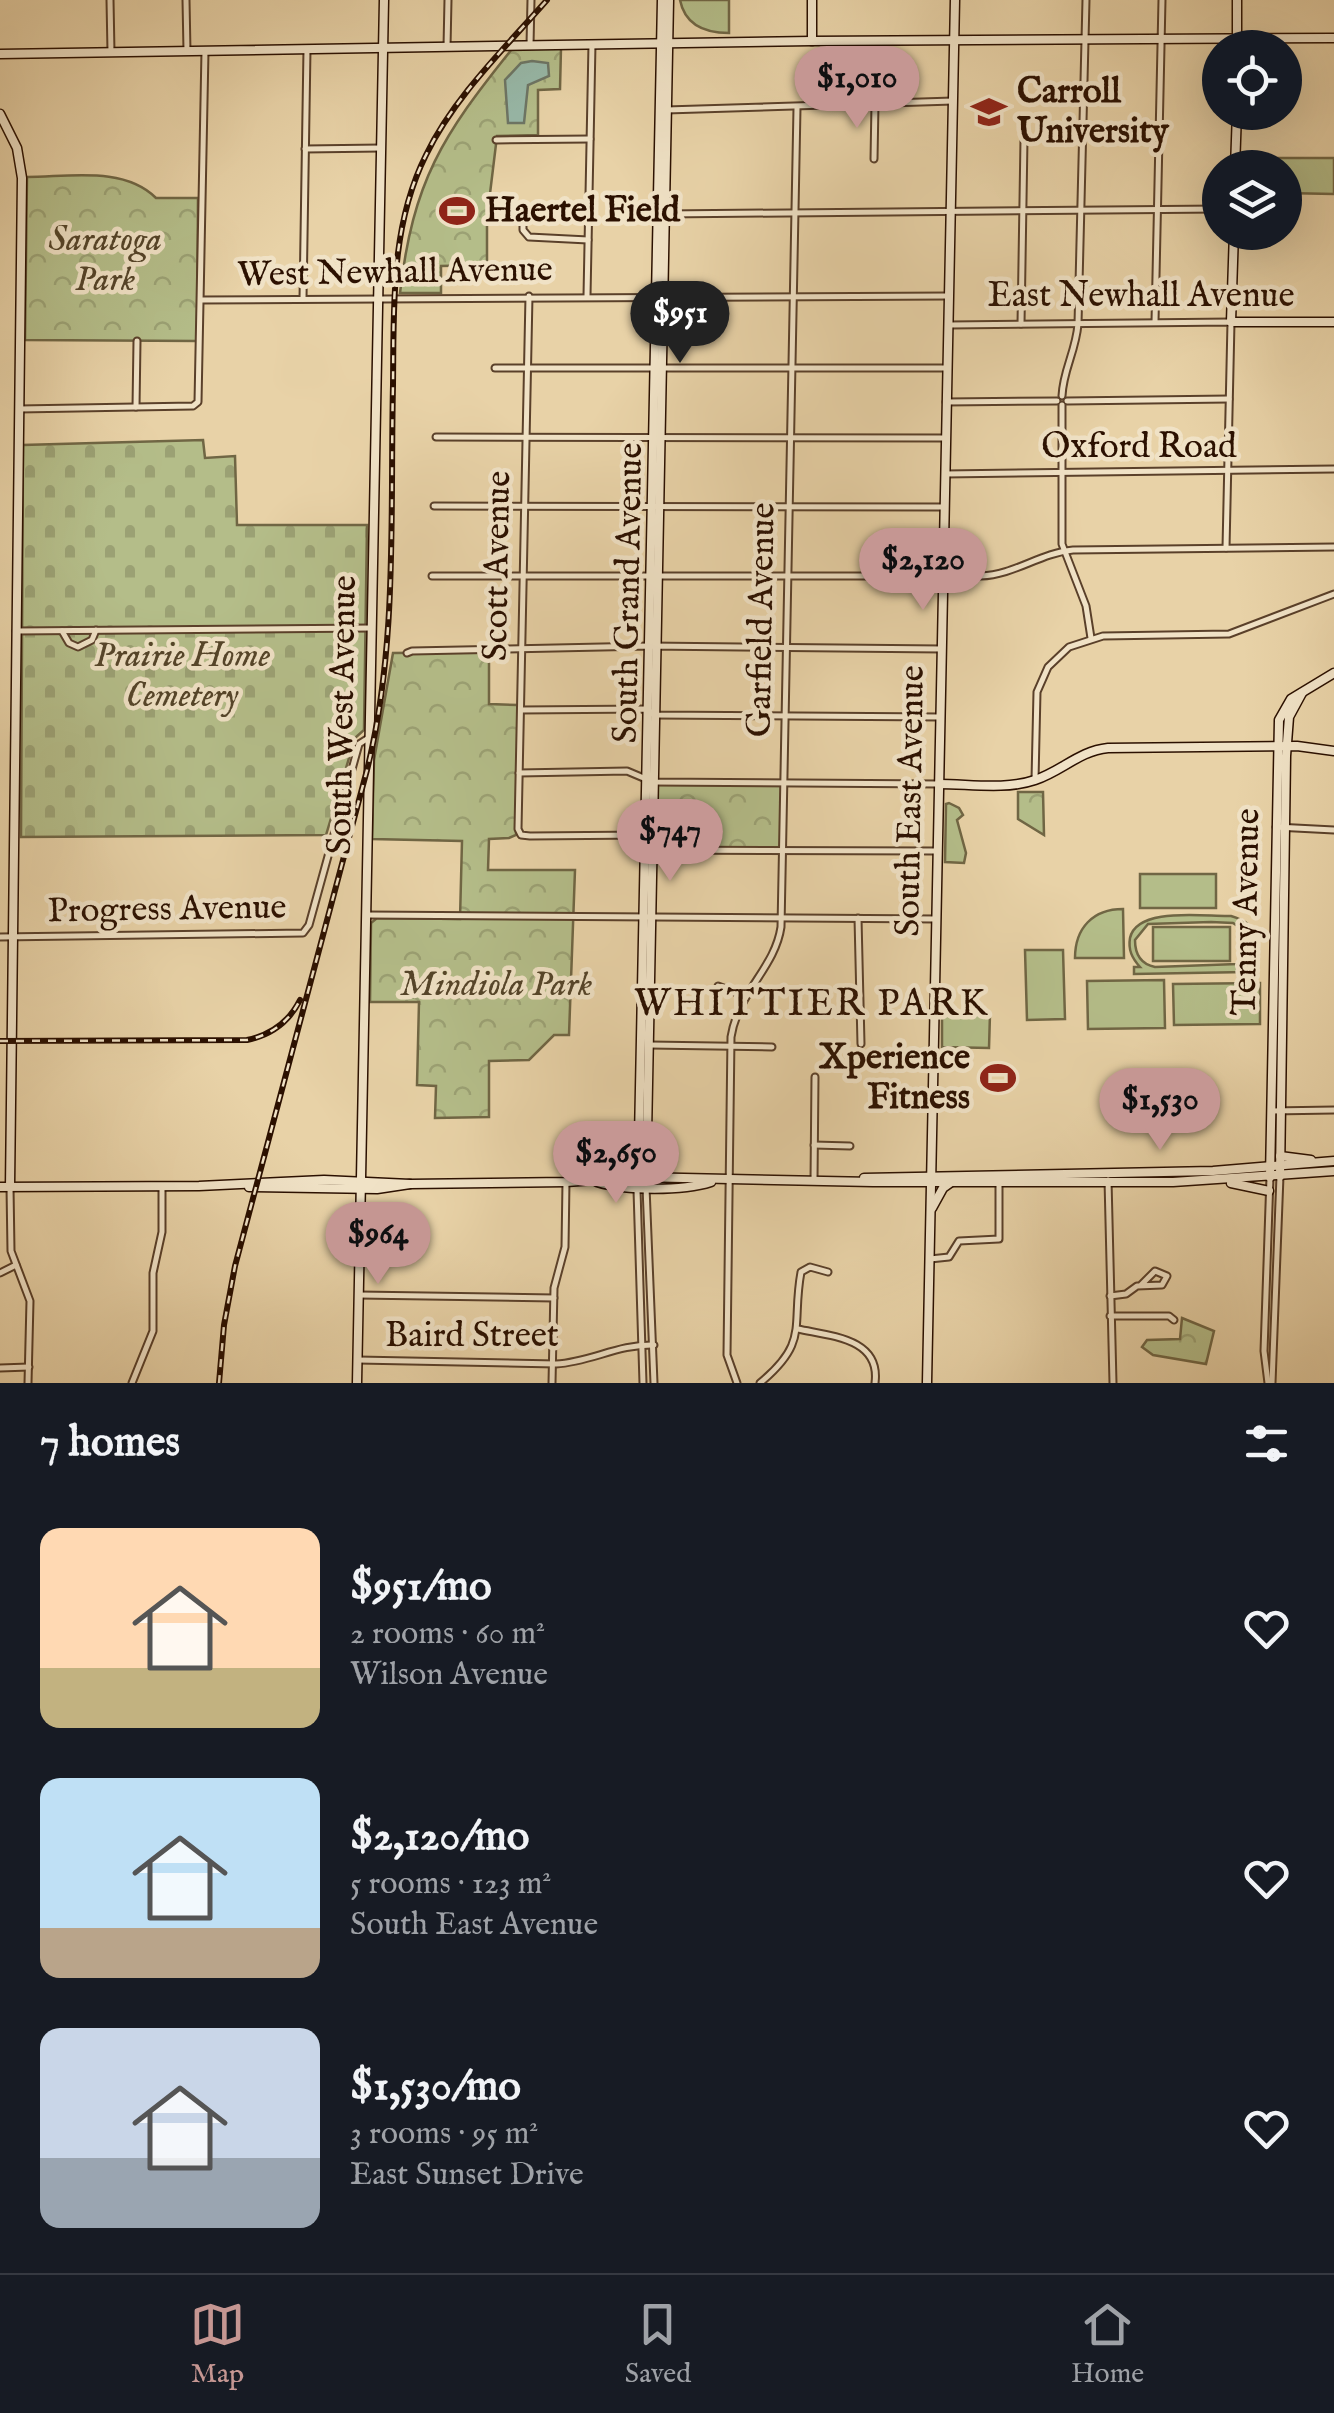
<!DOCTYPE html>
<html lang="en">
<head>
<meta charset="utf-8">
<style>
  :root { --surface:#171b24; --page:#242831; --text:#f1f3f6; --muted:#9ea1a6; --line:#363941; --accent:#c59692 }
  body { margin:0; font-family:"IM FELL English",serif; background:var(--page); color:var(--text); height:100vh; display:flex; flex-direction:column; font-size:38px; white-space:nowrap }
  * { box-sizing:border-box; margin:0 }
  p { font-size:32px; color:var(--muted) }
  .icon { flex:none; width:55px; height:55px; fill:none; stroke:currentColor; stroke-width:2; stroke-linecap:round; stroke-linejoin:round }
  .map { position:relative; height:1383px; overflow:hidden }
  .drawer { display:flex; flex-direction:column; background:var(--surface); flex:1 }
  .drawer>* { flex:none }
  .controls { position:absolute; left:1202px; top:30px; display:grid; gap:20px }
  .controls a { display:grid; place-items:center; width:100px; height:100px; border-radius:50%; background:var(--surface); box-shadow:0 10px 40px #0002; font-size:50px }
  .price { position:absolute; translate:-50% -85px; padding:0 22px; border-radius:35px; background:var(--accent); color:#111; font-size:32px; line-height:65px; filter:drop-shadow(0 2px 5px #0008) }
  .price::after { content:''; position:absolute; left:50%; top:60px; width:30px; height:22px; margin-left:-15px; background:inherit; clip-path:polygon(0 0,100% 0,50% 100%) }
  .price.selected { background:#222; color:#fff }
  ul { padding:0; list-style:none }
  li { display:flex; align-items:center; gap:30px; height:250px; padding:0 40px }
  li span { display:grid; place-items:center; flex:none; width:280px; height:200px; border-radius:20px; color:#555 }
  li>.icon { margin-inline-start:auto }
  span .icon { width:120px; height:120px; fill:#fffc; stroke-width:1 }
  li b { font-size:42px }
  h2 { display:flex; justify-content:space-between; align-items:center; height:120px; padding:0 40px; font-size:42px }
  .tab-bar { display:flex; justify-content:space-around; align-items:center; height:140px; border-top:2px solid var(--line); background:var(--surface); font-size:28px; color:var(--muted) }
  .tab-bar a { display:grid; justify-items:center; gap:5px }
  .tab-bar .selected { color:var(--accent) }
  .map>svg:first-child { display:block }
</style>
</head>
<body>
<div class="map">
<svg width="1334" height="1383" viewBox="0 0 1334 1383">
  <defs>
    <pattern id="forest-crowns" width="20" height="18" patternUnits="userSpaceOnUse" patternTransform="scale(2.5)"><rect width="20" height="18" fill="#b4bd89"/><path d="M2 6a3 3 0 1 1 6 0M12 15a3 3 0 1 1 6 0" fill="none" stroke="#9ba174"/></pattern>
    <pattern id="cemetery-stones" width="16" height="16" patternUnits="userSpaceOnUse" patternTransform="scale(2.5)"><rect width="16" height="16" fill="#b4bd89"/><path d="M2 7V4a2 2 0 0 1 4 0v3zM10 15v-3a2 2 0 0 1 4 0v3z" fill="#9ba174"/></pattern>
  </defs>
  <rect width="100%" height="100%" fill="#e8d2a7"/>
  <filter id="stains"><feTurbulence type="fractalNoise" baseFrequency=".002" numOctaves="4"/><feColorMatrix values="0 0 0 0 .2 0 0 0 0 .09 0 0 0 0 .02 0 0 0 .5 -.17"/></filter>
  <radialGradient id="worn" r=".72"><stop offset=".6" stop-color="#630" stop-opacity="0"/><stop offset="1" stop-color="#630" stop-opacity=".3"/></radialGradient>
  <g fill="#b4bd89" stroke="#706644" stroke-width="2.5" fill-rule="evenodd">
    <path d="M680 0H729V33C705 33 685 25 680 0Z"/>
    <polygon points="1269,158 1334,158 1334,194 1285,193 1285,168 1269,167"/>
    <polygon points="949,803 959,808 963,815 957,820 966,853 964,863 945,862 946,804"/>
    <rect x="1140" y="874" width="76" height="34"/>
    <path d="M1123 909 1124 958H1075C1075 928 1093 909 1123 909Z"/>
    <path d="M1231 916C1268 927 1253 948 1246 972L1134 974V967H1140C1132 958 1128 950 1130 938 1137 906 1206 917 1231 916ZM1211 922 1233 923 1245 931 1248 952 1237 964 1155 967C1140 964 1135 954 1135 940L1148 924Z"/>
    <rect x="1153" y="927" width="77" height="34"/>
    <polygon points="1063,950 1065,1019 1027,1020 1025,950"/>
    <polygon points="1164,980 1165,1028 1088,1029 1087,981"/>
    <polygon points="1260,983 1260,1024 1174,1025 1173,984"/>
    <polygon points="942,1013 990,1014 989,1048 942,1047"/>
  </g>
  <g fill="url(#forest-crowns)" stroke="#706644" stroke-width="2.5">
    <path d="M561 48 560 89 538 90V135L497 136 487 218V265L441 266V293H400C413 181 442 136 512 49Z"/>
    <path d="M27 177C69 177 124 166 156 198H198L197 341 25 340Z"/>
    <polygon points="489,652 489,704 518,705 516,835 509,838 489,839 488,870 575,870 569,1035 554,1035 529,1060 489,1061 489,1117 435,1118 436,1086 417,1085 419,1002 370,1002 371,923 377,918 460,919 462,841 372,839 374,760 393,653"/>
    <polygon points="653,782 783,783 782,850 652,850"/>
    <polygon points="1018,792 1043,792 1044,835 1018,819"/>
    <polygon points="1182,1318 1214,1331 1206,1364 1153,1355 1142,1347 1147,1340 1180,1339"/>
  </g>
  <polygon fill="url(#cemetery-stones)" stroke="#706644" stroke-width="2.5" points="203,440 205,458 235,456 237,525 367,525 364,730 355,738 326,835 21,837 23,445"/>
  <polygon fill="#97b8a8" stroke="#6c7565" stroke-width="2.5" points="532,61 548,63 549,76 528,85 524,123 508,123 505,80 521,63"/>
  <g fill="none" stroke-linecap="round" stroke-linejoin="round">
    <defs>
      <g id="street">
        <polyline points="110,0 111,52"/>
        <polyline points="186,0 187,51"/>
        <polyline points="530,45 531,0"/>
        <polyline points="447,47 448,0"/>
        <polyline points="666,110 953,101"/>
        <polyline points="496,140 590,139"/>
        <polyline points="305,149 381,148"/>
        <polyline points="874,159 875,104"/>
        <polyline points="523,209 523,230 529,237 588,240"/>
        <polyline points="665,214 1220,209"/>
        <polyline points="529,296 518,829 521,835 530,836 644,835"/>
        <polyline points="587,296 592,44"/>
        <polyline points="303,299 307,49"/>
        <polyline points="201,300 948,296"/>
        <polyline points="1155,322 1162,0"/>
        <polyline points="1021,324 1024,139"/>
        <polyline points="950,325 1231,322 1226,548"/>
        <polyline points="495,368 947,368"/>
        <path d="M1062 396C1063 370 1076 351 1078 324L1086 0"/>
        <polyline points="1067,401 1229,399"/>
        <polyline points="946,402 1057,401"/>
        <polyline points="1062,405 1062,544 1086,606 1091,638"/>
        <polyline points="136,407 137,341"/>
        <polyline points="19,409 193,406 198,402 205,51"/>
        <polyline points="436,437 946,438"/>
        <polyline points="945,474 1334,469"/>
        <polyline points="434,506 944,507"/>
        <path d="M432 576H981C1014 575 1040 553 1073 550L1334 547"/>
        <polyline points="16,631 372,628"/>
        <polyline points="62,631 69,643 78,647 92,640 96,630"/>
        <polyline points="407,653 412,651 649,646 942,649"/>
        <polyline points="521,710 647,709 654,715 940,717"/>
        <polyline points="519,773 627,771 653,782 939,784"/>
        <polyline points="1035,780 1037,692 1048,667 1069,647 1103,636 1229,634 1334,594"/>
        <polyline points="1276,827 1334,830"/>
        <polyline points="651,850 938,851"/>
        <polyline points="367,915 936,919"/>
        <polyline points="858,918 861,1044"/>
        <polyline points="0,937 303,933 309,925 359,744 370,737"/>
        <polyline points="718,986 743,995"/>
        <polyline points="650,1045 772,1047"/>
        <polyline points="1271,1111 1334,1110"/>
        <polyline points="814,1145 850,1146"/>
        <polyline points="814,1180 815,1077"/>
        <polyline points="1108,1180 1113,1383"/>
        <polyline points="10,1187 11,1251 30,1301 28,1383"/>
        <polyline points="646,1187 654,1383"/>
        <polyline points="637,1190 643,1383"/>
        <polyline points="930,1259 949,1257 959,1241 999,1239 999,1181"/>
        <polyline points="0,1273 16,1265"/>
        <polyline points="359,1295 554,1298"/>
        <polyline points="1110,1296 1126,1294 1137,1286 1162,1285 1167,1276 1155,1271 1141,1285"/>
        <polyline points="1110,1316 1169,1316 1174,1320"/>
        <path d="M798 1329C830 1336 881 1338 875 1383"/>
        <path d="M358 1360 556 1364C591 1362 618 1344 654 1345"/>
        <polyline points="0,1368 29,1367"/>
        <polyline points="132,1383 153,1331 153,1273 162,1232 162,1186"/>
        <polyline points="552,1383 554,1288 565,1247 566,1182"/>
        <path d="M737 1383 727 1355 731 1037C738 992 775 968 781 927L797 108"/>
        <path d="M760 1383C810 1341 791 1327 801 1272L810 1267 828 1272"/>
        <polyline points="1268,1383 1264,1351 1270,1177"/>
        <polyline points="1272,1383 1280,1176"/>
      </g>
      <g id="secondary">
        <polyline points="812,41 812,0"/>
        <polyline points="1237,48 1237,0"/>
        <polyline points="0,54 812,41 1334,38"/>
        <polyline points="0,114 17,148 22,178 10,1187"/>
        <polyline points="1235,168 1237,112"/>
        <polyline points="1234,232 1231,322 1334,322"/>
        <path d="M939 784C970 784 1006 790 1035 780 1062 771 1079 751 1108 748L1297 746 1334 751"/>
        <polyline points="1280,1156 1311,1160"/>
        <polyline points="1280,1176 1286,756 1289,717 1302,693"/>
        <polyline points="1270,1177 1279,720 1291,699 1334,673"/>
        <polyline points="864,1178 1213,1171 1334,1161"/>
        <path d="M597 1182C626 1191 683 1191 711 1182"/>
        <polyline points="1231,1183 1269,1191"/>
        <polyline points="0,1187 199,1186 324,1180 410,1184 566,1182 638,1177 873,1182 1173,1182 1334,1171"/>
        <polyline points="249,1187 377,1189 410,1184"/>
        <polyline points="638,1187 662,0"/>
        <polyline points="646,1187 669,0"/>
        <polyline points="932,1208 943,1188 950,1183"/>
        <polyline points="357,1383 384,0"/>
        <polyline points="927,1383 955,0"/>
      </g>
    </defs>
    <use href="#street" stroke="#5a402a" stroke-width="9"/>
    <use href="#secondary" stroke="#2b1000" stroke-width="11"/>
    <use href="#street" stroke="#f0e2c6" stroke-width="5"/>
    <use href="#secondary" stroke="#f0e2c6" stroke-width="8"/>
    <defs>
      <g id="rail">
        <path d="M0 1041 247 1040C271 1035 289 1022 300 1000"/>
        <path d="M219 1383 224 1325 235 1266 367 770C398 645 390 513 393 385 394 307 390 227 426 155 454 97 505 48 547 0"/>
      </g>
    </defs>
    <use href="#rail" stroke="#2b1000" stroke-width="6"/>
    <use href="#rail" stroke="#f0e2c6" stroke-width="2.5" stroke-dasharray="8" stroke-linecap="butt"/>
  </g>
  <defs>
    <symbol id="university-bare" viewBox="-9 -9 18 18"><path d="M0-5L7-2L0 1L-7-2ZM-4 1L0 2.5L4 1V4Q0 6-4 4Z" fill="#8f2418" stroke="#f0e2c6" stroke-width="2.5" paint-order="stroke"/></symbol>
    <symbol id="stadium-bare" viewBox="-9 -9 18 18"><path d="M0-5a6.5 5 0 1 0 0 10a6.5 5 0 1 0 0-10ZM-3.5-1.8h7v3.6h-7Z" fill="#8f2418" stroke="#f0e2c6" stroke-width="2.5" paint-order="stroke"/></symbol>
  </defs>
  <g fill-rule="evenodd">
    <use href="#university-bare" x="964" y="87" width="50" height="50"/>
    <use href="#stadium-bare" x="432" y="186" width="50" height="50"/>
    <use href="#stadium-bare" x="973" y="1053" width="50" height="50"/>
  </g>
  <g text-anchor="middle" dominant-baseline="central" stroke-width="9" stroke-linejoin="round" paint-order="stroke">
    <g font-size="35" font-weight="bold" fill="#2b1000" stroke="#f0e2c6" text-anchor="start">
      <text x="1017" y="92">Carroll<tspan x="1017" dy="40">University</tspan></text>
      <text x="485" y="211">Haertel Field</text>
      <text x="970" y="1058" text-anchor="end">Xperience<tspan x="970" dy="40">Fitness</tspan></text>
    </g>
    <g font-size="35" font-style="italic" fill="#544429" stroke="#f0e2c6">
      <text x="105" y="240">Saratoga<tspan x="105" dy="40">Park</tspan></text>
      <text x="182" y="656">Prairie Home<tspan x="182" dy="40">Cemetery</tspan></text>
      <text x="496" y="985">Mindiola Park</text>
    </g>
    <g font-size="35" fill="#2b1000" stroke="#f0e2c6">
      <text transform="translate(395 273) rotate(-1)">West Newhall Avenue</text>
      <text x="1141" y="296">East Newhall Avenue</text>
      <text x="1139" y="447">Oxford Road</text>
      <text transform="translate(498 566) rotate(-89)">Scott Avenue</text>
      <text transform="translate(629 593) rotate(-89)">South Grand Avenue</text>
      <text transform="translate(762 620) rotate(-89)">Garfield Avenue</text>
      <text transform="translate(343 715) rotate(-89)">South West Avenue</text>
      <text transform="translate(911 801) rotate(-89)">South East Avenue</text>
      <text transform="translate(167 910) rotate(-1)">Progress Avenue</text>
      <text transform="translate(1247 912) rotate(-89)">Tenny Avenue</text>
      <text x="472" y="1336">Baird Street</text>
    </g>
    <g font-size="38" letter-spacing="2.5" fill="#2b1000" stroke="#f0e2c6">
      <text x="812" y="1005">WHITTIER PARK</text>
    </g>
  </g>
  <rect width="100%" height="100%" filter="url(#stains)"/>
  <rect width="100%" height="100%" fill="url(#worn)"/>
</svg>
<div class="controls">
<a><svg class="icon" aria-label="locate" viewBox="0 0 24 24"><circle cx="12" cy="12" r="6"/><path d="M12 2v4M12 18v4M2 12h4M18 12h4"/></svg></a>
<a><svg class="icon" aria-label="layers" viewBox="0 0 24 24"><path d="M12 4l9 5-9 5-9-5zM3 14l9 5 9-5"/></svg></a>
</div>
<b class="price" style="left:857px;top:131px">$1,010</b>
<b class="price selected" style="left:680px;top:366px">$951</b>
<b class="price" style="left:923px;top:613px">$2,120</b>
<b class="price" style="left:670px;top:884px">$747</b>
<b class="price" style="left:1160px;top:1153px">$1,530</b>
<b class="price" style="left:616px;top:1206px">$2,650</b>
<b class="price" style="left:378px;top:1287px">$964</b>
</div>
<section class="drawer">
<h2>7 homes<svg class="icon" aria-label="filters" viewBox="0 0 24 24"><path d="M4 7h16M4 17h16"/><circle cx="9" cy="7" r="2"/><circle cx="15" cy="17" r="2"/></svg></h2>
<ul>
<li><span style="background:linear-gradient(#ffd9b3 70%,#c2b280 0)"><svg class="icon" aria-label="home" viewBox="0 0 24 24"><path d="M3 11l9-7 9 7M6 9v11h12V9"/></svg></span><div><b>$951/mo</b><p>2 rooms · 60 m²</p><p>Wilson Avenue</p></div><svg class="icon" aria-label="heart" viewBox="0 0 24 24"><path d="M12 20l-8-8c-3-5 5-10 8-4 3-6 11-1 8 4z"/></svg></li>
<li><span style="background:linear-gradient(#bfe0f5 75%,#b9a48a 0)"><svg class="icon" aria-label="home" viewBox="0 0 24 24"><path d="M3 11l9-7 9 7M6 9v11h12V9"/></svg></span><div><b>$2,120/mo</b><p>5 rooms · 123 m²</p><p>South East Avenue</p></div><svg class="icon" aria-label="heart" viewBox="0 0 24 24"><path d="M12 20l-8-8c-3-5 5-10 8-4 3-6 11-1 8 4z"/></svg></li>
<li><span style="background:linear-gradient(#c9d6e8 65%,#9aa5b1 0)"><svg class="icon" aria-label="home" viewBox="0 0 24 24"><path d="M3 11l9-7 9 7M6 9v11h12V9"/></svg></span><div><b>$1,530/mo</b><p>3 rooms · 95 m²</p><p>East Sunset Drive</p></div><svg class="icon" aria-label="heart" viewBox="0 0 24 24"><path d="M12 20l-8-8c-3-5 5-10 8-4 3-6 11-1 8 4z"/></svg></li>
</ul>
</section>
<nav class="tab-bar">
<a class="selected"><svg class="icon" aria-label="map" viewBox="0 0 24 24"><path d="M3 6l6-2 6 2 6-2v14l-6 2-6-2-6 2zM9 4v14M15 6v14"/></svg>Map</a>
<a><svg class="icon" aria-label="saved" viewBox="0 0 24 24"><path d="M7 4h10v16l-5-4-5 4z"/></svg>Saved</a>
<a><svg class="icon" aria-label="home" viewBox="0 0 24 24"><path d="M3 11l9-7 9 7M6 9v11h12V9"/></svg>Home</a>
</nav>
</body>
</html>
